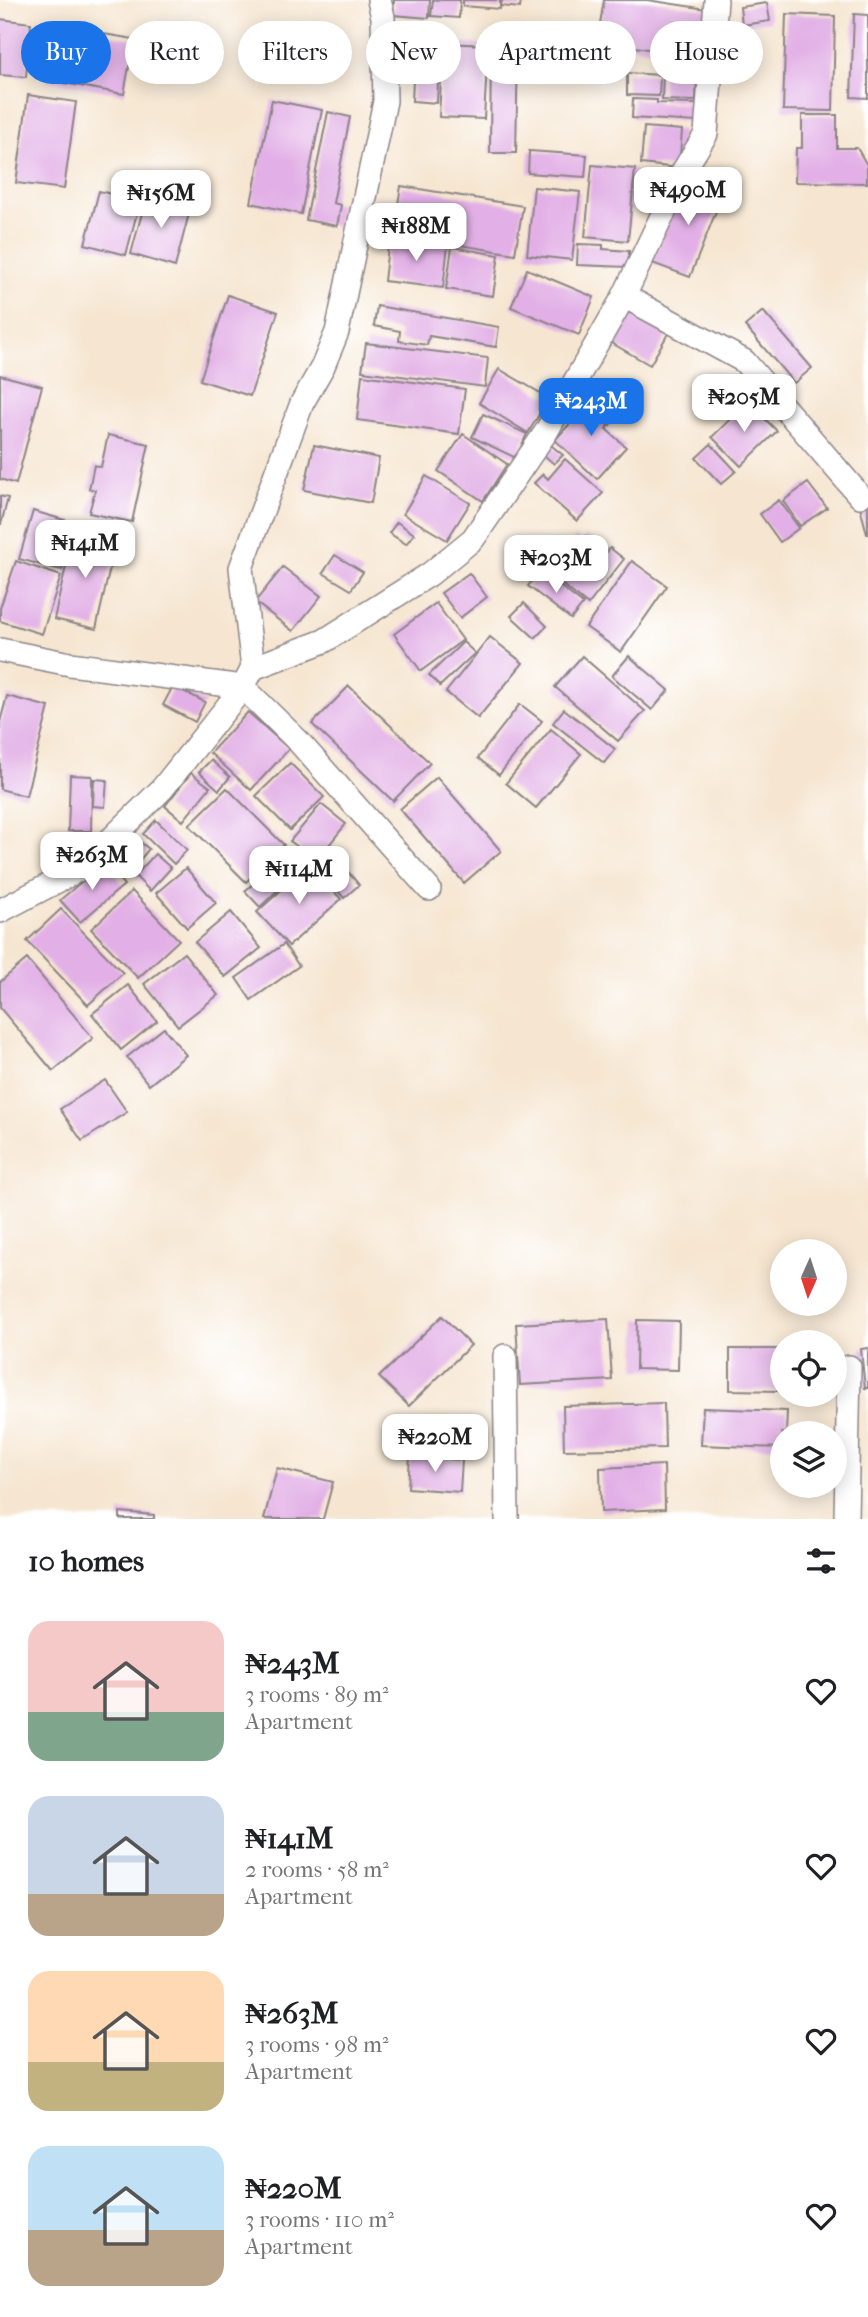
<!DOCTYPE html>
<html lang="en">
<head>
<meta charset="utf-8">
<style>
  :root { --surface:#fff; --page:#f2f2f2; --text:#202124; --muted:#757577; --accent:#1a73e8 }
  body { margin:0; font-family:"IM FELL French Canon",serif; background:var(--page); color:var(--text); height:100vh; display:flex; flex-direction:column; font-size:26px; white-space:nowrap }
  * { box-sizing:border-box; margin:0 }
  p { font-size:23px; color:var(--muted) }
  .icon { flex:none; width:38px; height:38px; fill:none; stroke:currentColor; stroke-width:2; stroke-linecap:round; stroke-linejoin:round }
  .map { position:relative; height:1519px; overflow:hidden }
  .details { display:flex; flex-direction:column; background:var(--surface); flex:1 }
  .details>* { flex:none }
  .top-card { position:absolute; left:21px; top:21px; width:826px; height:63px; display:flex; gap:14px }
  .needle { width:46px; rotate:183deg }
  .controls { position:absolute; left:770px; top:1239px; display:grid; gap:14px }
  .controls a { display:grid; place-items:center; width:77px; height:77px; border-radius:50%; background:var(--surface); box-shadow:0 4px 18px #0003; font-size:35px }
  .price { position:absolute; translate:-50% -60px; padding:0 16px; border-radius:14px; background:#fff; color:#222; font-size:23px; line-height:46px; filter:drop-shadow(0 2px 4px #0008) }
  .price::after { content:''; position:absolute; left:50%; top:42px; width:21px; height:16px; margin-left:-10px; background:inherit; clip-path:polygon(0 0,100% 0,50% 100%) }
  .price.selected { background:var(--accent); color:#fff }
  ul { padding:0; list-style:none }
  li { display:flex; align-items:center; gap:21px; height:175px; padding:0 28px }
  li span { display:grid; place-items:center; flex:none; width:196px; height:140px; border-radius:21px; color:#555 }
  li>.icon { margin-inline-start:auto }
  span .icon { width:84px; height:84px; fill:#fffc; stroke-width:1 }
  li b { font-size:30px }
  h2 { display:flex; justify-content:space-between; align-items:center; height:84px; padding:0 28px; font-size:30px }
  .chip { padding:0 24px; border-radius:32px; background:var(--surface); box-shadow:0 4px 18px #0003; font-size:24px; line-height:63px }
  .chip.selected { background:var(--accent); color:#fff }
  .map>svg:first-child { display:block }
</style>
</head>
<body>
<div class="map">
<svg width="868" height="1519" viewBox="0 0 868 1519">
  <rect width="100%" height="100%" fill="#fff"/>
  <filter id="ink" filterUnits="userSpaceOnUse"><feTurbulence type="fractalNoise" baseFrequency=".0143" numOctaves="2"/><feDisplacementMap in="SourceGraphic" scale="14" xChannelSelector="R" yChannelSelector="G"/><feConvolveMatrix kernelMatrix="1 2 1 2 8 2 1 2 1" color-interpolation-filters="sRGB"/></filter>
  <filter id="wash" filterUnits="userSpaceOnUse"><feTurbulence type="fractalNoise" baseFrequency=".00686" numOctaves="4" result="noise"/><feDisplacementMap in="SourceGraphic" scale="28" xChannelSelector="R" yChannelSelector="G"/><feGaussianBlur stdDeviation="1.57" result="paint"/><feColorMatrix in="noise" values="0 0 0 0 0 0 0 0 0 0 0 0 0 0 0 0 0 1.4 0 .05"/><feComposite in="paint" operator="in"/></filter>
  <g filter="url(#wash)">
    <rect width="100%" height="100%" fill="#f6e6d1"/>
    <g id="blocks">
      <g fill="#e2b0e6">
        <polygon points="394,0 430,0 429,18 393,15"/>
        <polygon points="433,0 460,0 459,18 431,16"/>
        <polygon points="463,0 500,0 500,9 463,6"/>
        <polygon points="502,0 521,0 520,8 501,6"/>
        <polygon points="604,0 647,0 713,10 705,58 597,41"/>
        <polygon points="767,3 770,21 742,25 740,7"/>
        <polygon points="786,14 835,16 833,111 783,110"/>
        <polygon points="854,14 868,15 868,98 851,97"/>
        <polygon points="0,19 31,23 26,77 0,75"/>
        <polygon points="56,26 134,39 124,94 46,80"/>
        <polygon points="415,37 440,38 437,103 412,101"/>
        <polygon points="443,43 488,45 484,119 439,117"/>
        <polygon points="491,47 518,48 516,153 490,153"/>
        <polygon points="627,73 660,75 659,96 627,95"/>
        <polygon points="663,73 697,74 696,101 662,100"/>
        <polygon points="28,95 76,102 64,189 16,183"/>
        <polygon points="633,99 657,100 657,103 697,104 697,122 632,118"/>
        <polygon points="272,100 322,110 301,214 251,203"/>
        <polygon points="328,112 350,117 333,203 341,205 337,226 306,220"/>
        <polygon points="802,115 837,115 837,148 857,148 867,165 867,183 795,182 796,148 802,148"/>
        <polygon points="644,127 682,130 679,168 641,164"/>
        <polygon points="529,151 587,155 585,177 528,173"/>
        <polygon points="592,165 635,169 628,241 585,237"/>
        <polygon points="686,176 724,191 690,277 652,263"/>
        <polygon points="401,186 523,206 515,254 393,234"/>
        <polygon points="534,187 580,192 572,260 527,255"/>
        <polygon points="99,191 140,201 126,255 85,244"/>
        <polygon points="147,194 191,206 175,267 131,254"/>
        <polygon points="389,238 448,245 443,288 384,281"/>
        <polygon points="578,244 603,245 603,249 629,251 628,267 577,265"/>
        <polygon points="452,247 499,255 493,296 446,289"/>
        <polygon points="527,269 594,297 579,335 511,307"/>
        <polygon points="228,295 278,312 250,396 200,380"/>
        <polygon points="377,306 499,327 496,347 429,336 427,345 399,341 400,331 374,326"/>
        <polygon points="627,308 669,332 650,365 608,341"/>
        <polygon points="763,311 812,368 794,383 745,326"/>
        <polygon points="366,343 488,358 485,387 362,371"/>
        <polygon points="499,369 549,398 528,433 479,403"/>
        <polygon points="0,375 42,386 16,484 0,479"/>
        <polygon points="362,375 465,389 459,434 357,420"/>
        <polygon points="588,394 616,419 606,429 626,447 597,479 555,440 578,415 573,410"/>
        <polygon points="748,402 777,431 741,466 712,437"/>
        <polygon points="483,414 527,434 516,458 472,437"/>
        <polygon points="463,434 507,464 483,501 438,471"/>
        <polygon points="108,435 149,444 132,522 89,513 95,490 89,489 94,465 101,467"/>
        <polygon points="546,441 563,455 554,464 538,450"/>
        <polygon points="711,444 736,471 721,484 696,458"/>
        <polygon points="314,445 379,458 371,503 304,490"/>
        <polygon points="565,459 603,493 577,521 534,483 543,474 548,479"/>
        <polygon points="426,476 470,503 447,540 403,514"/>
        <polygon points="808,483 827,508 800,526 783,501"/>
        <polygon points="0,496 8,498 1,524 0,524"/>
        <polygon points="779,500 799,528 780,542 760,514"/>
        <polygon points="868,501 868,534 867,534 859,503"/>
        <polygon points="33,511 75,523 62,570 19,559"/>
        <polygon points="397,522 414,534 406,544 389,533"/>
        <polygon points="74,531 116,541 96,629 54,619"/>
        <polygon points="586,536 607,552 610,548 624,559 588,605 541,568 556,548 563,554 576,537 581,542"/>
        <polygon points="335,555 363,572 351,590 323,573"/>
        <polygon points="16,561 61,576 42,634 0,621 0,608"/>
        <polygon points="632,561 667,586 621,652 586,627"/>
        <polygon points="283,567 321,596 293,631 255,602"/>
        <polygon points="540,571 583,604 571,619 528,586"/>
        <polygon points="469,573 487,597 460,618 441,593"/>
        <polygon points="436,603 463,640 421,671 394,634"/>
        <polygon points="524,603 547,626 535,638 511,616"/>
        <polygon points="490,637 523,663 478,718 446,692"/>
        <polygon points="463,642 475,653 440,686 429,675"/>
        <polygon points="582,656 645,711 618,741 555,687"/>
        <polygon points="629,656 669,690 652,710 612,676"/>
        <polygon points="173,686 205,702 195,722 163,705"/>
        <polygon points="349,686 430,763 393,801 312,724"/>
        <polygon points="7,696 49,707 26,796 0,789 0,722"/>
        <polygon points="520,704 542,721 499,775 478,758"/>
        <polygon points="564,709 615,749 604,763 553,723"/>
        <polygon points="248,712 289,749 251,790 210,753"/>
        <polygon points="551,729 581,754 536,808 506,783"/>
        <polygon points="211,760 230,777 219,790 199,772"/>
        <polygon points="290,763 324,797 290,830 256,796"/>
        <polygon points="191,773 210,787 183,821 165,806"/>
        <polygon points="70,775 92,776 91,831 68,831"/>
        <polygon points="437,777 501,851 464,883 400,809"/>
        <polygon points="94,779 107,780 105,807 93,806"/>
        <polygon points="227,788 284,845 246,882 189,825"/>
        <polygon points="321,804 346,824 316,861 290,841"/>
        <polygon points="156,820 187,850 174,864 143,834"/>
        <polygon points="129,833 149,849 132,869 112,852"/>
        <polygon points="155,854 171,868 150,891 135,876"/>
        <polygon points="283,856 298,871 260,907 245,891"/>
        <polygon points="335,856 359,885 344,898 319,869"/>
        <polygon points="105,862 124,885 80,922 60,900"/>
        <polygon points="309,865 341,899 289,946 257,912"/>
        <polygon points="186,868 216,903 187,928 156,893"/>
        <polygon points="132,891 179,940 138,978 91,929"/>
        <polygon points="61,909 123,973 88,1005 27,941"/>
        <polygon points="231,912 261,948 225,977 195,942"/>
        <polygon points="284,944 299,966 251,1000 236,978"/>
        <polygon points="184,953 218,995 178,1026 144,984"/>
        <polygon points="27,959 93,1038 53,1071 0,1008 0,982"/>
        <polygon points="128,985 157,1021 121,1050 92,1014"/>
        <polygon points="164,1028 186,1055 149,1085 127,1057"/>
        <polygon points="105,1080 127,1112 82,1141 60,1109"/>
        <polygon points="442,1316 471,1345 409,1406 379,1377"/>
        <polygon points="608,1319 612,1380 520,1385 516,1324"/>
        <polygon points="637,1320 679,1321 678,1370 636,1369"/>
        <polygon points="868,1348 868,1388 865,1388 861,1349"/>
        <polygon points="730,1349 782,1349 782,1391 730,1390"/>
        <polygon points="664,1403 665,1448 564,1450 563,1406"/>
        <polygon points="703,1408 787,1411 786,1433 782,1433 782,1448 701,1445"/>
        <polygon points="410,1456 462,1460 460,1492 408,1488"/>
        <polygon points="664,1465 665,1509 601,1512 600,1468"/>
        <polygon points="277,1468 333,1482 323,1519 264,1519"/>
        <polygon points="120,1512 154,1515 154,1519 120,1519"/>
      </g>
    </g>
  </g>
  <g filter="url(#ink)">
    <use href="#blocks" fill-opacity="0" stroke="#8c8486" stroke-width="2"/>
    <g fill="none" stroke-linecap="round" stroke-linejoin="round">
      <defs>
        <g id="street">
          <polyline points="716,0 706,134 684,170 624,296 744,361 860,496"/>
          <polyline points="0,650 70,664 243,687 299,742 429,889"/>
          <polyline points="253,668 324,641 430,574 473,539 546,432 624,296"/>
          <polyline points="0,911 82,868 162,789 243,687 253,668 241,568 302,403 323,366 337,332 385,101 383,17 379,0"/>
          <polyline points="505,1356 507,1519"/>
          <polyline points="846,1519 849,1367"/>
        </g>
      </defs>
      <use href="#street" stroke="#8c8486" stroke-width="26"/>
      <use href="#street" stroke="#fff" stroke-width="23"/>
    </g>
  </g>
</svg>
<div class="controls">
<a><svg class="needle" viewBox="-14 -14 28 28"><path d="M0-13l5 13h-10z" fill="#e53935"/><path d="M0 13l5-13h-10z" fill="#757577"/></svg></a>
<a><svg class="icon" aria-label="locate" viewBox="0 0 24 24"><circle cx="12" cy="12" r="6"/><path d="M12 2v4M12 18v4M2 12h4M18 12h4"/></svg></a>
<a><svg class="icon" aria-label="layers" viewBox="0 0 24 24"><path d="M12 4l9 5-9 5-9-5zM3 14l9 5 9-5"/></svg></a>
</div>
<b class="price" style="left:688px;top:227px">₦490M</b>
<b class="price" style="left:161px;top:230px">₦156M</b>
<b class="price" style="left:416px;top:263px">₦188M</b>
<b class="price" style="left:744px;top:434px">₦205M</b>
<b class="price selected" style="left:591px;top:438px">₦243M</b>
<b class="price" style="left:85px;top:580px">₦141M</b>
<b class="price" style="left:556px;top:595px">₦203M</b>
<b class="price" style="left:92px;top:892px">₦263M</b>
<b class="price" style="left:299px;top:906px">₦114M</b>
<b class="price" style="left:435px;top:1474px">₦220M</b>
<div class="top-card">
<a class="chip selected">Buy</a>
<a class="chip">Rent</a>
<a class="chip">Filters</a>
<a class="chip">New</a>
<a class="chip">Apartment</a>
<a class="chip">House</a>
</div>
</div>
<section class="details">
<h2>10 homes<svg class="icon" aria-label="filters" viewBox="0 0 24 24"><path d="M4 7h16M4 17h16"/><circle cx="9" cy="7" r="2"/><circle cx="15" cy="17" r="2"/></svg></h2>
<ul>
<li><span style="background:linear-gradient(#f6c9c9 65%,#7fa58c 0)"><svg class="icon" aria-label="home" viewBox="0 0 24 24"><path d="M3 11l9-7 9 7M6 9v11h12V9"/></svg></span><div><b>₦243M</b><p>3 rooms · 89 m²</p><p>Apartment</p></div><svg class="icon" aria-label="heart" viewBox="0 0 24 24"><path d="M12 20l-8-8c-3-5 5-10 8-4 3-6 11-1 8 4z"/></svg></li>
<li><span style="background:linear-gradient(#c9d6e8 70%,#b9a48a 0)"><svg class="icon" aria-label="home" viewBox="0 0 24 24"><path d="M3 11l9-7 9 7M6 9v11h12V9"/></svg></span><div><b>₦141M</b><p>2 rooms · 58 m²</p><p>Apartment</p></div><svg class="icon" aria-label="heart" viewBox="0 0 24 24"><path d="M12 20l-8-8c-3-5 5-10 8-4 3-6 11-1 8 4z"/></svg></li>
<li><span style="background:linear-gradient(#ffd9b3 65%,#c2b280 0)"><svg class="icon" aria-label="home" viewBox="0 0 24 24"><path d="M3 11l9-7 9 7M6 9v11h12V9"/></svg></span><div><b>₦263M</b><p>3 rooms · 98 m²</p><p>Apartment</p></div><svg class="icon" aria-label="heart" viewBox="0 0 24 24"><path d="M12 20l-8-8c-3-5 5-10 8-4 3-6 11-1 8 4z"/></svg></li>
<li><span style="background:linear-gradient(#bfe0f5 60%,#b9a48a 0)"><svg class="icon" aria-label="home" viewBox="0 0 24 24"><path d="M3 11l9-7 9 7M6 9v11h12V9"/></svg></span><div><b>₦220M</b><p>3 rooms · 110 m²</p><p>Apartment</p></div><svg class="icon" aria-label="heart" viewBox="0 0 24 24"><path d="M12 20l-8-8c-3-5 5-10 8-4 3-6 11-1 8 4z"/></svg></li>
</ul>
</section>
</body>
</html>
